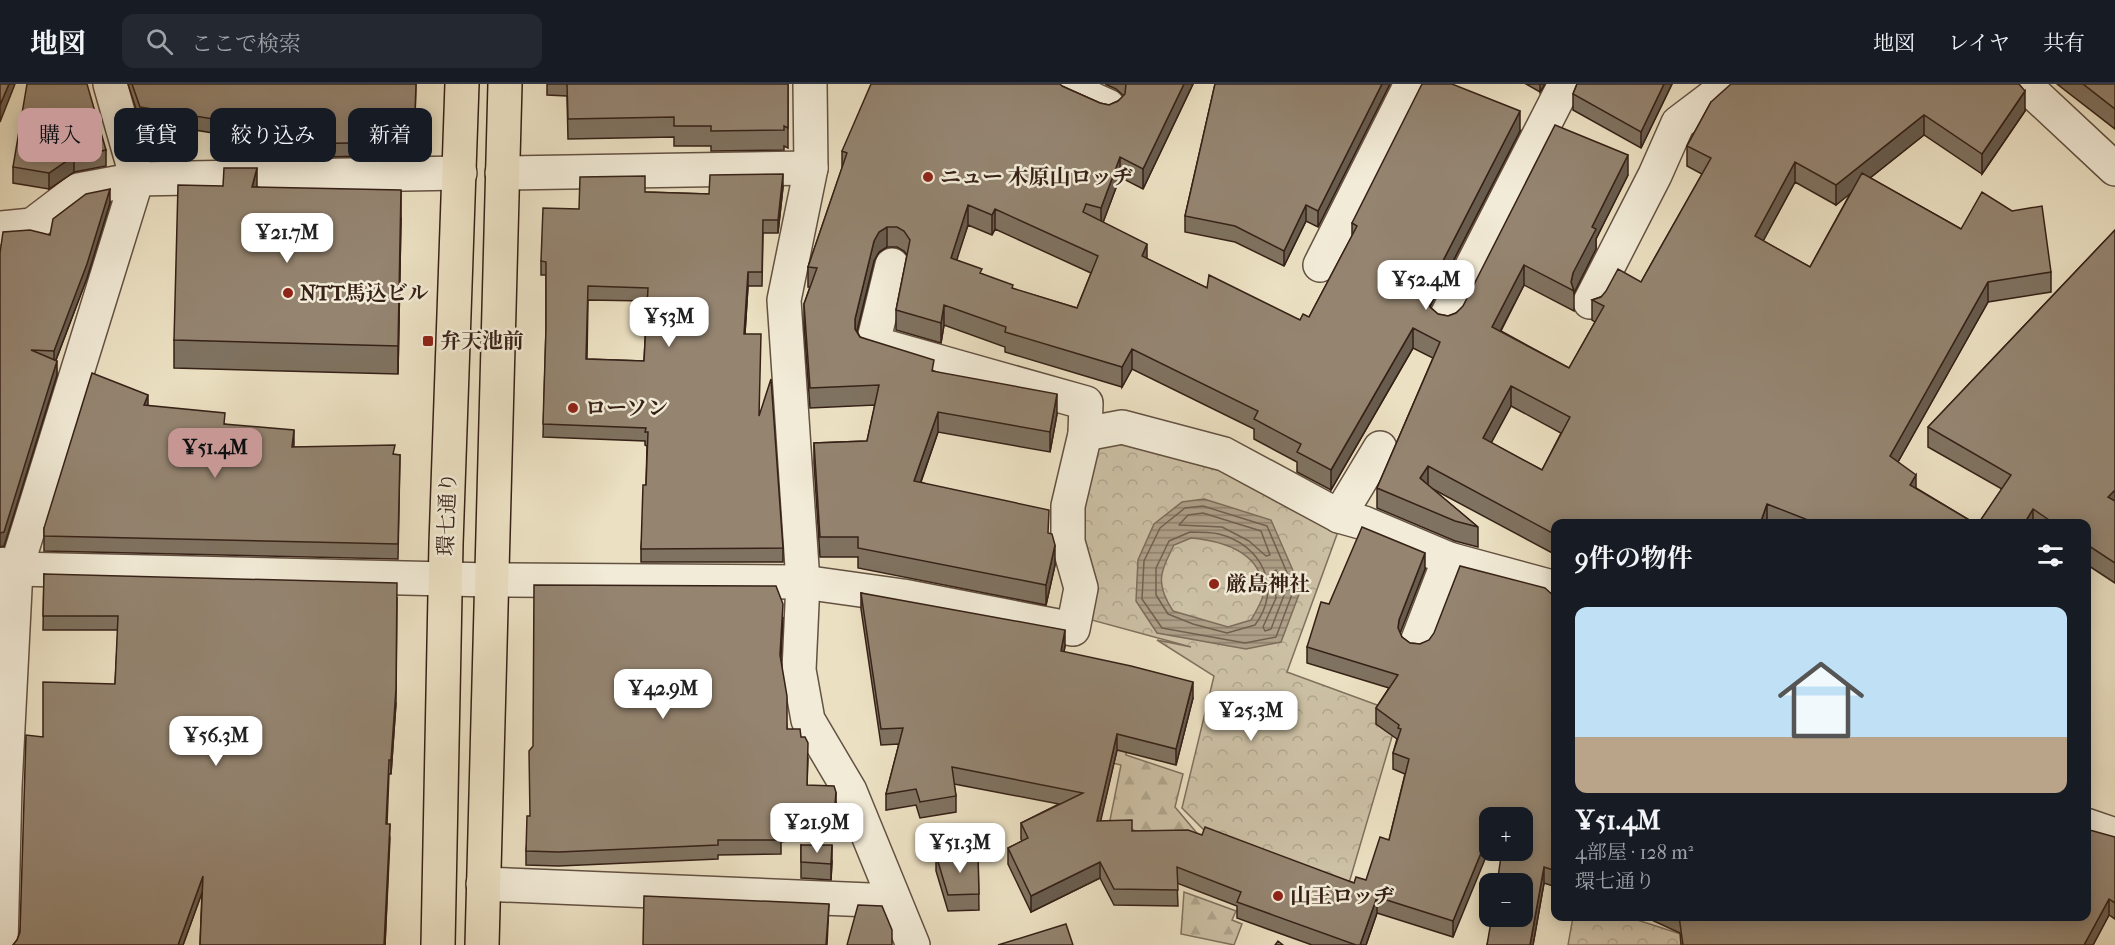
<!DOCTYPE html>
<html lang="ja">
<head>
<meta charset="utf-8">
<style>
  :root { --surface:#171b24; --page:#242831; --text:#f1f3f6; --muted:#9ea1a6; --line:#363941; --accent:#c59692 }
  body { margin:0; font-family:"IM FELL French Canon","Noto Serif JP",serif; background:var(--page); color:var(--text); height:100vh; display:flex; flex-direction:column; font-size:22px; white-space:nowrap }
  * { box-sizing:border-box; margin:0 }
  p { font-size:20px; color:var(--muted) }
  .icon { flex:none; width:33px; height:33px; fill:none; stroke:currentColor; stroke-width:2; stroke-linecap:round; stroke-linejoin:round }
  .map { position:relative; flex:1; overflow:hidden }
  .drawer { position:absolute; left:1551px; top:435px; width:540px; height:402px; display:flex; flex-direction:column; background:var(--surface); border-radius:12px; box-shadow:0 3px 15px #0003 }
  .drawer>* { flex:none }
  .guide { position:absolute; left:18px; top:24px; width:570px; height:54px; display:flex; gap:12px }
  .buttons { position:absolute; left:1479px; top:723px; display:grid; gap:12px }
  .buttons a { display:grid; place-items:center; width:54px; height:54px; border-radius:12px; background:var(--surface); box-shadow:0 3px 15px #0003; font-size:30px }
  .price { position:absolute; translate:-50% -51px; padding:0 14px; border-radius:12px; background:#fff; color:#222; font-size:20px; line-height:39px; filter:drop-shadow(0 2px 3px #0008) }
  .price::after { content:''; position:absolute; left:50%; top:36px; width:18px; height:14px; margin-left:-9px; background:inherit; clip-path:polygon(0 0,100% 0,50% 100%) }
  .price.selected { background:var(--accent); color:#111 }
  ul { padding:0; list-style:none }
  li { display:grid; align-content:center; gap:12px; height:318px; padding:0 24px }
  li+li { border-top:2px solid var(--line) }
  li span { display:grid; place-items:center; height:186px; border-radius:12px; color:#555 }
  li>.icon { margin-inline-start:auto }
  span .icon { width:108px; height:108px; fill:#fffc; stroke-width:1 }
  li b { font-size:26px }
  h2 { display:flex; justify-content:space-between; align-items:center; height:72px; padding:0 24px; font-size:26px }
  .pill { padding:0 21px; border-radius:12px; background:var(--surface); box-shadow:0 3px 15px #0003; font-size:21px; line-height:54px }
  .pill.selected { background:var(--accent); color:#111 }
  header { display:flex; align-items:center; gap:36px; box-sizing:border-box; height:84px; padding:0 30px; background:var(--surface); border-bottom:2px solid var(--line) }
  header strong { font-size:28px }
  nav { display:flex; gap:33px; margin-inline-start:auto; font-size:21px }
  .search { width:420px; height:54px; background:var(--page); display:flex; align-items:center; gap:15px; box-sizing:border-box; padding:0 21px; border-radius:12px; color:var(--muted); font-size:22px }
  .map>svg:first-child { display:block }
</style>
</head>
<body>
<header>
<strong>地図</strong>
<div class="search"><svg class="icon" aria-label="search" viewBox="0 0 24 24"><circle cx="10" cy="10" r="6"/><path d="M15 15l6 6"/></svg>ここで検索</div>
<nav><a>地図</a><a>レイヤ</a><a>共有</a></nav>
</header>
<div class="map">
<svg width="2115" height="861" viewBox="0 0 2115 861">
  <defs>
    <pattern id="forest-firs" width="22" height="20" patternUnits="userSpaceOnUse" patternTransform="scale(1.5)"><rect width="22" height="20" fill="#ccc0a5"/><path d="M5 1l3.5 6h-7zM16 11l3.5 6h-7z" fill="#b0a58d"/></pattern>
    <pattern id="park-crowns" width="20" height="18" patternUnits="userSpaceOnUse" patternTransform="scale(1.5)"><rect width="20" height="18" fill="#ccc0a5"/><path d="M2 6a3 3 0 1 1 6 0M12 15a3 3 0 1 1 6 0" fill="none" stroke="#b0a58d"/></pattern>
    <pattern id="water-rules" width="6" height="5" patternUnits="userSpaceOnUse" patternTransform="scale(1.5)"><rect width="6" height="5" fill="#ad9f88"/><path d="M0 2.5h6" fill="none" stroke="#8e816e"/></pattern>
  </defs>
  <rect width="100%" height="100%" fill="#ebe0c2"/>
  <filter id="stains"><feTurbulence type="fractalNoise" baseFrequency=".00333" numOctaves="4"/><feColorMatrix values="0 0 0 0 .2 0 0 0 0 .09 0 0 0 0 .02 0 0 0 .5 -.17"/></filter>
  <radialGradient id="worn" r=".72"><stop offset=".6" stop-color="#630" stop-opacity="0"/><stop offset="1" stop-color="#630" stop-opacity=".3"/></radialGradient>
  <g fill="url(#forest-firs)" stroke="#81705e" stroke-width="1.5">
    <polygon points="1131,647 1126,671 1183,690 1175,723 1201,754 1184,768 1110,736 1121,681 1060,666"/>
    <polygon points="1184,808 1236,827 1232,836 1242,840 1234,861 1181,850"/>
  </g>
  <g fill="url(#park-crowns)" stroke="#81705e" stroke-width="1.5">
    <polygon points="1085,350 1219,382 1340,442 1287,588 1399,629 1349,799 1209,751 1182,724 1214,592 1157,556 1191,563 1088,535 1075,433"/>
    <polygon points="1573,833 1628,833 1687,852 1684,861 1568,861"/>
  </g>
  <path fill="url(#water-rules)" stroke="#7d6d5b" stroke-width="1.5" fill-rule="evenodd" d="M1204 415 1271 436 1301 505 1281 558 1246 565 1157 549 1136 517 1138 476 1154 440 1182 418ZM1191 454C1224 457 1265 469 1263 511 1262 518 1255 529 1251 536L1228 543 1173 527C1155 499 1160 489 1174 461Z"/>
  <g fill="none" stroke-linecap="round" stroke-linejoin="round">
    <g stroke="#726050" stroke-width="1.5">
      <polygon points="1203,422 1267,442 1294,505 1276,553 1245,559 1162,544 1142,515 1144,477 1160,444 1185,424"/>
      <polygon points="1203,429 1261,447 1270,471 1266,472 1249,457 1222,443 1179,441 1188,431"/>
      <path d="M1190 448C1199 448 1210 448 1219 450 1262 461 1283 504 1255 541L1227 549 1193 540 1168 530 1156 511V484L1169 457Z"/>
      <polygon points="1276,486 1286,506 1271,545 1265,547 1263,543 1276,514 1273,489"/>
    </g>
    <defs>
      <g id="minor">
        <polyline points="810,0 811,84 784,216 803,498 799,586 808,636 850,707 913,861"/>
        <polyline points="2024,0 2115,85"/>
        <polyline points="1070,5 1108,22"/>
        <polyline points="502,89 811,84"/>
        <polyline points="0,144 32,141 78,106 137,95 460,89"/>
        <polyline points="1320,181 1411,0"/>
        <polyline points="1590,218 1655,91 1678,39 1715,11 1721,0"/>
        <polyline points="1446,233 1565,0"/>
        <polyline points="1085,350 1122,343 1224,370 1339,432 1364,439 1449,475 1556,504"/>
        <polyline points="1339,432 1380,364"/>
        <polyline points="0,480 16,485 491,496 803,498 903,512 1073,545 1081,504 1068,458 1068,422 1085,350 1086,319 873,259 892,181"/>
        <polyline points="1417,558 1449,475"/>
        <polyline points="2086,741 2115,751"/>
        <polyline points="483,800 894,817"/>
        <polyline points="1,861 5,703 16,485 137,95 110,0"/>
      </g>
      <g id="major">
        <polyline points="438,861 446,460 462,0"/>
        <polyline points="482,861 505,0"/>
      </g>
    </defs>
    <use href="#minor" stroke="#635142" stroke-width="36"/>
    <use href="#major" stroke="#362117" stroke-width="36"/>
    <use href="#minor" stroke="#f2ebd7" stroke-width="33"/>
    <use href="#major" stroke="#ebe0c2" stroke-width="33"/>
  </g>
  <g fill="#7f7260" stroke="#362117" stroke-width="1.5" fill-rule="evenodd">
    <polygon points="128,0 416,0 414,71 225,75 225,51 140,37"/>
    <polygon points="547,0 788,0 788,64 784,62 784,66 711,67 711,62 674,62 674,53 568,55 567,12 547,11"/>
    <path d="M1105 0H1193L1143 105 1120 93 1103 138 1147 175 1207 204 1300 236 1309 233 1352 152V139L1520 47 1430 223 1438 230 1448 232 1456 229 1628 91 1596 155V165L1574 209V227L1524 201 1501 247 1569 284 1595 238 1592 236V216L1641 198 1702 90 1687 82V62L1711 18 2025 27 1982 90 1924 51 1870 94 1961 145 2051 188V208L1988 218 1898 378 1916 404 1976 440H1556V471L1431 404 1478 443V463L1455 457 1377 424V404L1433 274 1413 264 1331 406 1297 388V378L1254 355V345L1132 285 1122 303 1005 268V263L944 241 941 259 896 246V226L907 171 904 167 897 163H887L879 168 874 177 857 247 860 253 934 287 1057 330 1050 368 938 348 921 398 1049 450 1055 481 1046 521 858 484V473H820L814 379V359L867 357 875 321 810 324 804 240V220L810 203H808V183L842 84V67L1062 2 1100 19 1109 21 1118 17 1124 12 1116 5ZM1795 98 1836 121 1851 108 1810 183 1763 157ZM968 141 992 151 995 145 1091 189 1077 224 1013 205 982 190 956 176ZM1511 322 1561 349 1542 386 1491 359Z"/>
    <polygon points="1215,0 1390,0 1318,143 1306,137 1284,182 1235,158 1185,148 1185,132"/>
    <polygon points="1526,0 1545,0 1540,8"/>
    <polygon points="1577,0 1672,0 1641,64 1573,26 1573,10"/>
    <polygon points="2057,0 2115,0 2115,45"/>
    <polygon points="106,66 106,82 74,88 49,105 13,99 13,83"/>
    <polygon points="257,103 401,134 398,290 174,284 174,256"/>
    <path d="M783 103 778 149H763L762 202H748L745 250 783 464V478H641V465L646 401 647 362 645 361V357L543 353 546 244V191H541V177L645 108 709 110ZM588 216 647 217 644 277 587 275Z"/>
    <polygon points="110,119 87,194 56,276 57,291 4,462 0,463 0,169 50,151"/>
    <polygon points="2115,146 2115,499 2086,480 2086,440 1978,440 2002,405 1928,363 1928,343"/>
    <polygon points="148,322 225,340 294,363 400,371 398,475 44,467 44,444"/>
    <polygon points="1425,485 1400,549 1402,553 1410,559 1420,560 1556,514 1556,803 1544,799 1533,861 1487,861 1522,734 1490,734 1453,853 1377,829 1366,861 1312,861 1237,834 1237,822 1177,799 1178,822 1114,821 1100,794 1031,828 1008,780 1008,764 1022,757 1021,755 1021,739 1059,720 954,700 956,712 956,728 920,734 916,721 886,726 886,710 899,660 881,661 861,525 861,509 1065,562 1064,568 1193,614 1176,681 1117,666 1100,737 1132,747 1202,751 1354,799 1366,796 1389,756 1405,690 1393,685 1393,669 1397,655 1376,640 1376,624 1389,604 1307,579 1307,563 1329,520"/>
    <polygon points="44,490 396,619 391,690 389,690 387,740 390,754 385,861 200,861 202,808 183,861 13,861 17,856 20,848 43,653 115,600 118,546 43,546"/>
    <polygon points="783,534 781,574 787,645 808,674 807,701 836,722 834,749 781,758 781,770 718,771 718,775 559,782 526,781 526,767 530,732"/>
    <polygon points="2115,753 2115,835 2109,831 2093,861 1681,861 1680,849 1643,832 2086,832"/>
    <polygon points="801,761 832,777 831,796 801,794"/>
    <polygon points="978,770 979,826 948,827 936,787 936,771"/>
  </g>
  <g fill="#685c4e" stroke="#362117" stroke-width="1.5">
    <polygon points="9,0 15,0 0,38 0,21"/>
    <polygon points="1184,0 1193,0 1143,105 1143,85"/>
    <polygon points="1382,0 1390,0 1318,143 1318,127"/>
    <polygon points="1540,0 1545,0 1540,8"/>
    <polygon points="1664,0 1672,0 1641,64 1641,48"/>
    <polygon points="2025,7 2025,27 1982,90 1982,70"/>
    <polygon points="1520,27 1520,47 1429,224 1427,213 1429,204"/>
    <polygon points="1924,31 1924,51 1836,121 1836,101"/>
    <polygon points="1628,71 1628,91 1596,155 1596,165 1574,209 1571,198 1573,189 1592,143"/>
    <polygon points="74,72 74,88 49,105 49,89"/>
    <polygon points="1120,73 1120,93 1101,144 1101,124"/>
    <polygon points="1795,78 1795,98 1755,172 1755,152"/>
    <polygon points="257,84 257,112 252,103"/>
    <polygon points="783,90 783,103 778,149 778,136"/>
    <polygon points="110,105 110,119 87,194 54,281 54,267"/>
    <polygon points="401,106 401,134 398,290 398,262"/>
    <polygon points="968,121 968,141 951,194 951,174"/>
    <polygon points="1306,121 1306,137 1284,182 1284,167"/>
    <polygon points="995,125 995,145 992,151 992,131"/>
    <polygon points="887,143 887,163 879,168 874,177 855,255 855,235 874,157 879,148"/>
    <polygon points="1147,160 1147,180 1142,172"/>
    <polygon points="1524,181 1524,201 1492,263 1492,243"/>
    <polygon points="748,188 748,202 744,264 744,250"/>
    <polygon points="1988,198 1988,218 1890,392 1890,372"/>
    <polygon points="944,221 944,241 941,259 941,239"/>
    <polygon points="1413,244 1413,264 1331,406 1331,386"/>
    <polygon points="1132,265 1132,285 1122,303 1122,283"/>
    <polygon points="57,277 57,291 4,462 0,463 0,449"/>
    <polygon points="1511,302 1511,322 1483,374 1483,354"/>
    <polygon points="1057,310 1057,330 1050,368 1050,348"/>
    <polygon points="148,311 148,326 144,321"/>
    <polygon points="938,328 938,348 914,417 914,397"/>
    <polygon points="294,346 294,361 292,378 292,363"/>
    <polygon points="1428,382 1428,402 1420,394"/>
    <polygon points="1916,391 1916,411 1910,401"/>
    <polygon points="2115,406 2115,426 2108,413"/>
    <polygon points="1767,420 1767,440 1760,440"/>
    <polygon points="2033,425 2033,440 2024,440"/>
    <polygon points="1055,461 1055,481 1046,521 1046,501"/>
    <polygon points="1425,469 1425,485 1399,552 1398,544 1399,536"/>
    <polygon points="397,513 396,619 391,690 391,676"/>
    <polygon points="1065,546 1065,562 1061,583 1061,567"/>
    <polygon points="1193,598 1193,614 1176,681 1176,665"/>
    <polygon points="1117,650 1117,666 1097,753 1097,737"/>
    <polygon points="836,708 836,722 834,749 834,734"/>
    <polygon points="390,740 385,861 384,861"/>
    <polygon points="1490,747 1490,763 1453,853 1453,837"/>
    <polygon points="832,761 832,777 831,796 831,780"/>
    <polygon points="1100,778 1100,794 1031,828 1031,812"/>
    <polygon points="1544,783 1544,799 1533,861 1530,861"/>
    <polygon points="203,792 203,806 183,861 178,861"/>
    <polygon points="1377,813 1377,829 1366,861 1360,861"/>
    <polygon points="2109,815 2109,831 2093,861 2084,861"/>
    <polygon points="829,820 827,861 826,861"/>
  </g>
  <g fill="#948470" stroke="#362117" stroke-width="1.5" fill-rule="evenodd">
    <polygon points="0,0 9,0 0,21"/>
    <polygon points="27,0 87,0 106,66 74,72 49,89 13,83"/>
    <polygon points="132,0 416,0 414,58 225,61 226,41 232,38 140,23"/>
    <polygon points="567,0 788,0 788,44 784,42 784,46 711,47 711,42 674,42 674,33 568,35"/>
    <path d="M871 0H1060L1062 2 1100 19 1109 21 1118 17 1125 10 1126 0H1184L1143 85 1120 73 1101 124 1086 120 1083 128 1147 160 1142 172 1207 204 1209 191 1300 236 1303 230 1309 233 1357 142 1352 139 1422 0H1452L1520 27 1429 204 1427 213 1430 223 1438 230 1448 232 1456 229 1463 222 1555 41 1628 71 1592 143 1596 145 1573 189 1571 198 1574 207 1524 181 1492 243 1569 284 1604 222 1592 216 1601 213 1606 207 1618 185 1641 198 1711 74 1687 62 1711 18 1731 0H2019L2025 7 1982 70 1924 31 1836 101 1795 78 1755 152 1810 183 1862 89 1961 145 1982 108 2012 127 2042 122 2051 188 1988 198 1890 372 1916 391 1910 401 1976 440H1818L1767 420 1760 440H1556V451L1428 382 1420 394 1478 443 1455 437 1377 404 1440 258 1413 244 1331 386 1297 368 1301 360 1254 335 1258 327 1132 265 1122 283 1005 248 1006 243 944 221 941 239 896 226 910 156 904 147 897 143H887L879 148 874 157 855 235V245L860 253 934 276 932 287 1057 310 1050 348 938 328 914 397 1049 426 1048 449 1052 450 1055 461 1046 501 858 464V453H820L814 359 867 357 879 301 810 304 804 220 817 184 808 183 847 69 842 67ZM968 121 992 131 995 125 1098 172 1077 224 1012 204 1013 201 980 189 982 185 951 174ZM1511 302 1570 333 1542 386 1483 354Z"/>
    <polygon points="1215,0 1382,0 1318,127 1306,121 1284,167 1235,142 1185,132"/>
    <polygon points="1577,0 1664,0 1641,48 1573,10"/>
    <polygon points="2083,0 2115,0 2115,25"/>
    <polygon points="224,84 257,84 252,103 401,106 398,262 174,256 178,101 223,102"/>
    <path d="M783 90 778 136H763L762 188H748L744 250H761L759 332 771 295 783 464 641 465 643 401H646L648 348H645L646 344 543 340 546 244V178L541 177 543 124 579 125 580 93 645 92V108L709 110 710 91ZM588 202 648 204 644 277 586 275Z"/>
    <polygon points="110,105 87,180 54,267 31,266 57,277 4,448 0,449 0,169 3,148 30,146 50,151 53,135 86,110"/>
    <polygon points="2115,146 2115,406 2108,413 2115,417 2115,479 2086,460 2086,440 2055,440 2033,425 2024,440 1978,440 2011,391 1928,343"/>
    <polygon points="92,289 148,311 144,321 225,329 224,340 294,346 292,363 395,361 393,370 400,371 398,460 44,452 44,444"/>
    <polygon points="1362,443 1425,469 1399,536 1398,544 1402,553 1410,559 1420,560 1429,556 1434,549 1460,482 1545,504 1556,514 1556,787 1544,783 1530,861 1487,861 1492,832 1522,832 1522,800 1497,800 1502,766 1522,766 1522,734 1507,734 1507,729 1497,727 1495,734 1490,734 1490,747 1453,837 1377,813 1360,861 1356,861 1237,818 1241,808 1177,783 1178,806 1114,805 1100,778 1031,812 1008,764 1028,754 1021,739 1083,709 952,683 956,712 920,718 916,705 886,710 903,644 881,645 861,509 1065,546 1061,567 1131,582 1193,598 1176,665 1117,650 1097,737 1132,736 1132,747 1188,746 1202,751 1205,743 1354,799 1356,793 1366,796 1380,753 1389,756 1409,675 1393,669 1401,645 1398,644 1399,641 1376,624 1398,591 1307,563 1321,518 1329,520"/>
    <polygon points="44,490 397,499 396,605 391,676 389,676 386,740 390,740 384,861 200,861 203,792 178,861 13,861 17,856 20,848 26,651 43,653 43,598 115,600 118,532 43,532"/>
    <polygon points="534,501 776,502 783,520 780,571 787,612 787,645 800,645 801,653 805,653 808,659 807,701 834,702 836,708 834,734 780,744 781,756 718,756 718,761 559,768 526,767 527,732 530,732 529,667 533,662"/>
    <polygon points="2086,745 2115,753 2115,819 2109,815 2084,861 1683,861 1679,832 2086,832"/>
    <polygon points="801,761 832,761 831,780 801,778"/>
    <polygon points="978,770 979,810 948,811 936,771"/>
    <polygon points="644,812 829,820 826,861 643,861"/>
    <polygon points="858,821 882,822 892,846 892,861 847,861"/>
    <polygon points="1066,840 1073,861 998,861"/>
    <polygon points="1278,857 1283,861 1275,861"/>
  </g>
  <g fill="#8f2418" stroke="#f2ebd7" stroke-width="2">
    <circle cx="928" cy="93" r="6"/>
    <circle cx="288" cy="209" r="6"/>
    <rect x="422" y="251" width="12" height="12" rx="3"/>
    <circle cx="573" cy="324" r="6"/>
    <circle cx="1214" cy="500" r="6"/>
    <circle cx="1278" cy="812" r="6"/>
  </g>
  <g text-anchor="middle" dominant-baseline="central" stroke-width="5" stroke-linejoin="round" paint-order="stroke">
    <g font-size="21" font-weight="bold" fill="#362117" stroke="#f2ebd7" text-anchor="start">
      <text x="940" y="93">ニュー 木原山ロッヂ</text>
      <text x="300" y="209">NTT馬込ビル</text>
      <text x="440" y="257">弁天池前</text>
      <text x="585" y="324">ローソン</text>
      <text x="1226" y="500">厳島神社</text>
      <text x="1290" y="812">山王ロッヂ</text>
    </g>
    <g font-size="21" fill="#362117" stroke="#f2ebd7">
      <text transform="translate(447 430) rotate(-88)">環七通り</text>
    </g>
  </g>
  <rect width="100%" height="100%" filter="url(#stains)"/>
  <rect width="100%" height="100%" fill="url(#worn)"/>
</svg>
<div class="buttons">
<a>+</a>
<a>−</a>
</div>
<b class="price" style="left:287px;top:180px">¥21.7M</b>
<b class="price" style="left:1426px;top:227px">¥52.4M</b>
<b class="price" style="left:669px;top:264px">¥53M</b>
<b class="price selected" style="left:215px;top:395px">¥51.4M</b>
<b class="price" style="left:663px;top:636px">¥42.9M</b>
<b class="price" style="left:1251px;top:658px">¥25.3M</b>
<b class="price" style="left:216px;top:683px">¥56.3M</b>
<b class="price" style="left:817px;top:770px">¥21.9M</b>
<b class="price" style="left:960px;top:790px">¥51.3M</b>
<div class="guide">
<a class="pill selected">購入</a>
<a class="pill">賃貸</a>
<a class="pill">絞り込み</a>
<a class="pill">新着</a>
</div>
<section class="drawer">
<h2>9件の物件<svg class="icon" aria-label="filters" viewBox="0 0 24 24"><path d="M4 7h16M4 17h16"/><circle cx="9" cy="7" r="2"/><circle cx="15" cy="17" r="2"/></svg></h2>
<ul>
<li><span style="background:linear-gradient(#bfe0f5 70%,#b9a48a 0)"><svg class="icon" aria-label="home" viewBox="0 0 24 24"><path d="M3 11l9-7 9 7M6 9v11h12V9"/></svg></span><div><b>¥51.4M</b><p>4部屋 · 128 m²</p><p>環七通り</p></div></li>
</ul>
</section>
</div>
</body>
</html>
